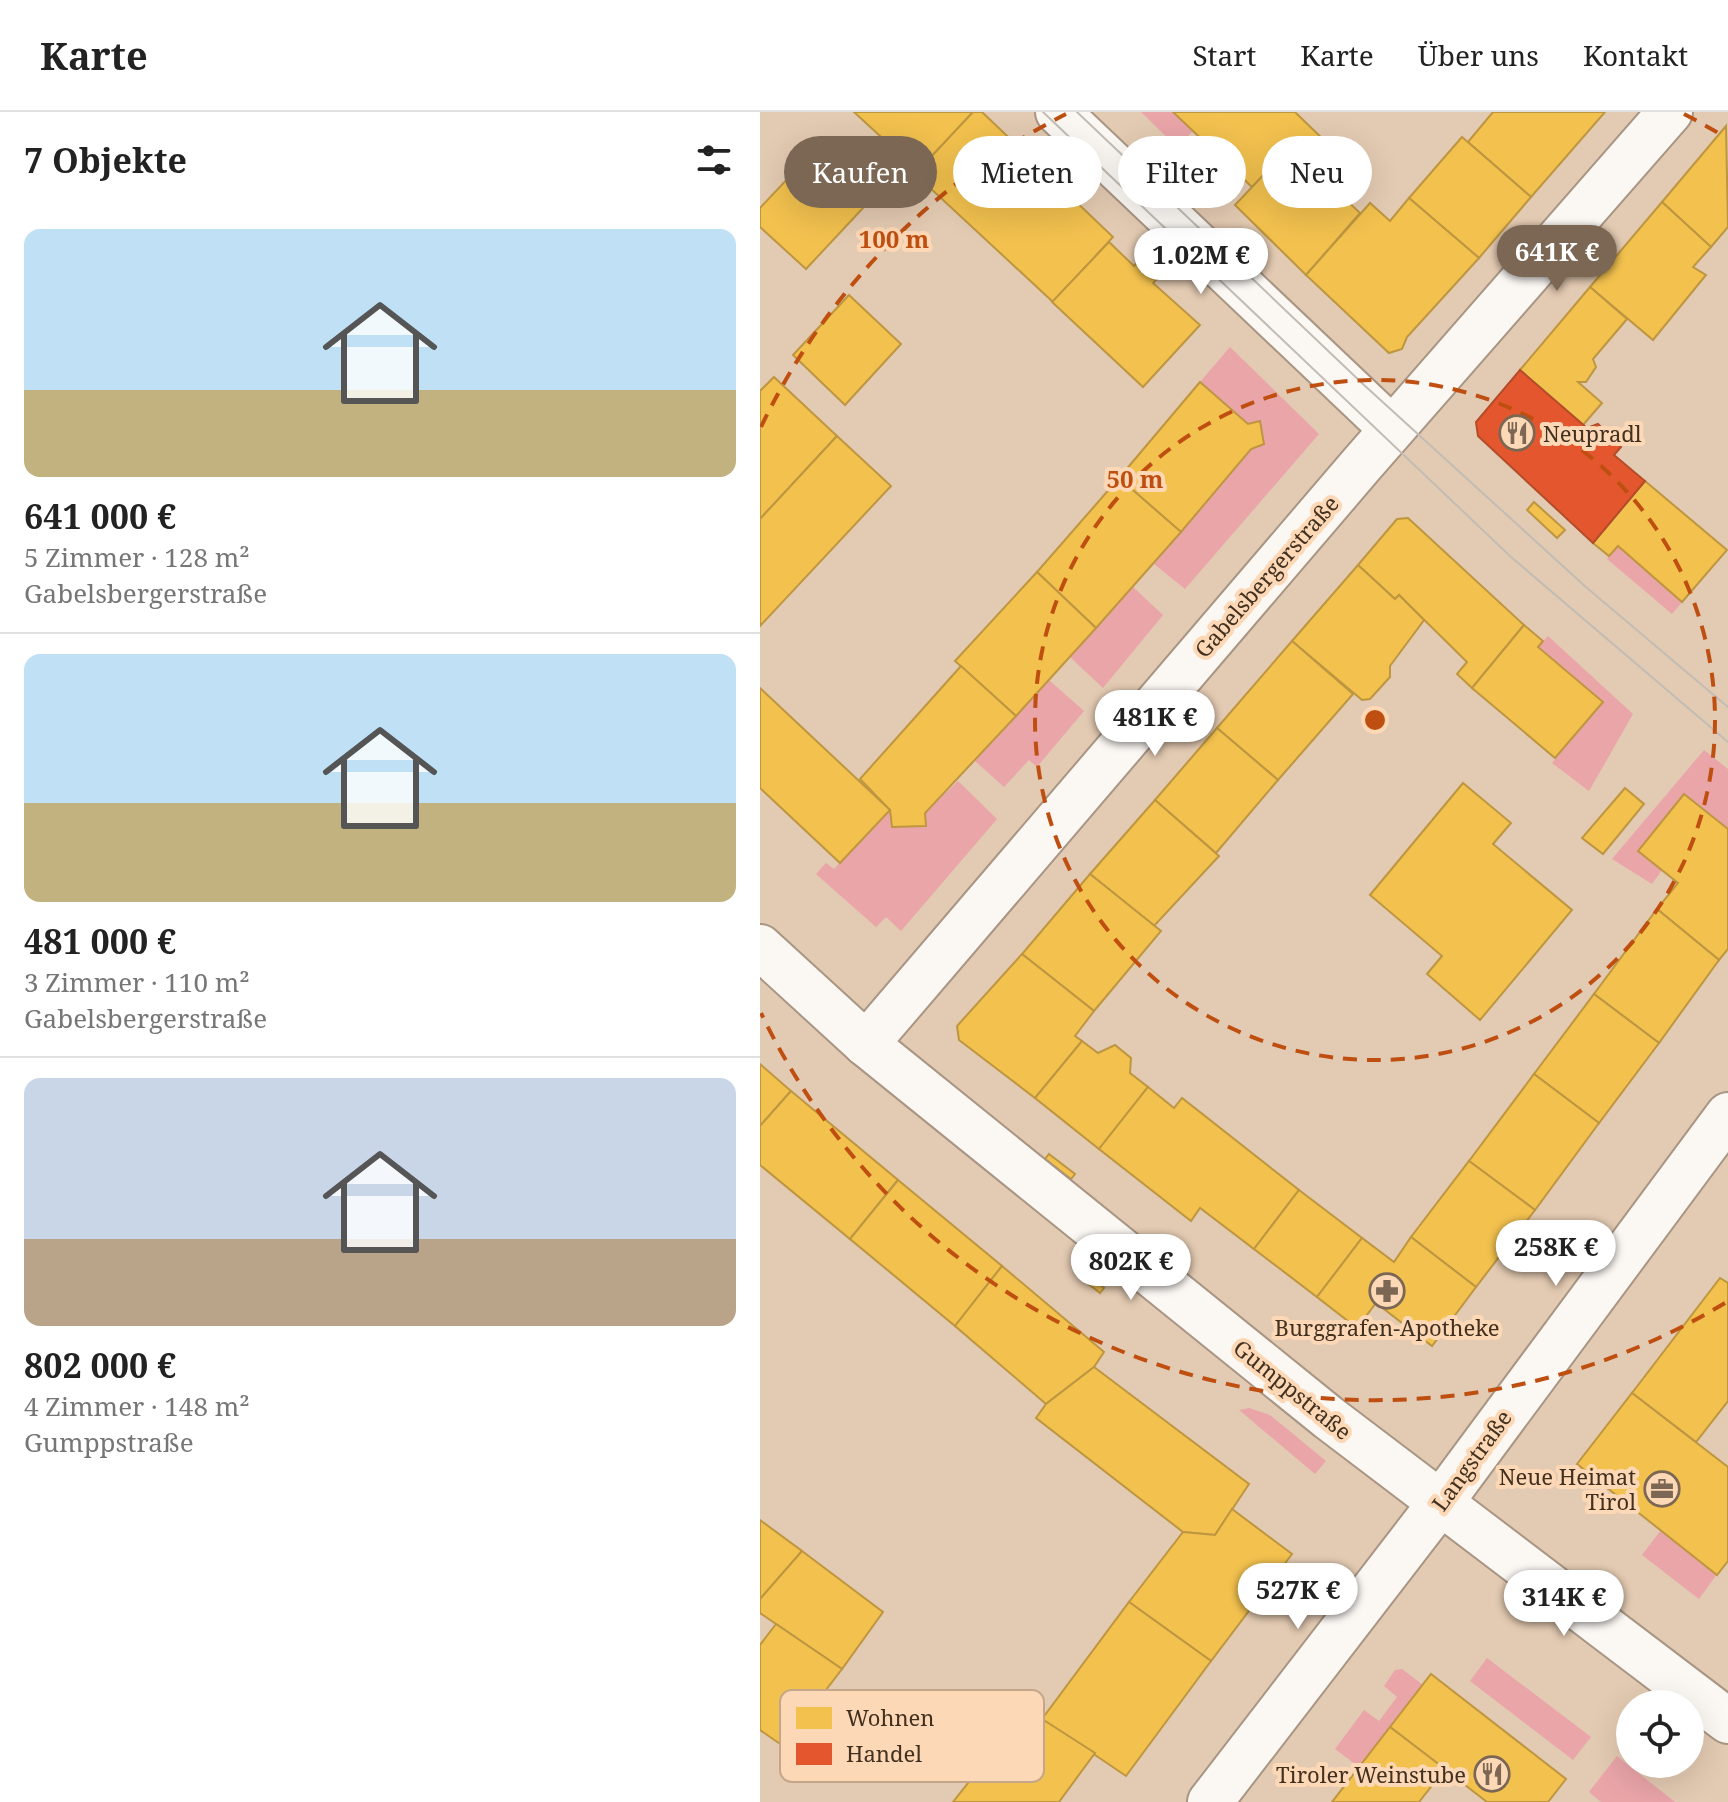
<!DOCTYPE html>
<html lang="de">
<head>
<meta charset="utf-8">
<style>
  :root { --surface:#fff; --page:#f6f6f6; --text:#222; --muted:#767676; --line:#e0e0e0; --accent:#7b6753 }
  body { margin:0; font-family:"Noto Serif",serif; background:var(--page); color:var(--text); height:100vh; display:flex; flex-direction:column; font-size:30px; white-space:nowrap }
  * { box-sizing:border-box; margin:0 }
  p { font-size:26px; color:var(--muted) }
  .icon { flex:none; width:44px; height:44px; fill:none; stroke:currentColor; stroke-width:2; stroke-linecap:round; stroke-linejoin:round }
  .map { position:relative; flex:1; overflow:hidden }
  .panel { display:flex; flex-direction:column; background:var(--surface); width:760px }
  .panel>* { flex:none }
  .banner { position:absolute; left:24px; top:24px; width:760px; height:72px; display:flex; gap:16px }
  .tools { position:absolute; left:856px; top:1578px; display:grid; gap:16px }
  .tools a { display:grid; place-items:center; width:88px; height:88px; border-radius:50%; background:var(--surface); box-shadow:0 8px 32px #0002; font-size:40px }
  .price { position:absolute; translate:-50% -68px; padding:0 18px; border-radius:28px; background:#fff; color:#222; font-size:26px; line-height:52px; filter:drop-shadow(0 2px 4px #0008) }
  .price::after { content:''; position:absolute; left:50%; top:48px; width:24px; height:18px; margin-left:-12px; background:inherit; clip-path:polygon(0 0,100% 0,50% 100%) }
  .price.active { background:var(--accent); color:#fff }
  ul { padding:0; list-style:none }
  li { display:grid; align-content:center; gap:16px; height:424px; padding:0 24px }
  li+li { border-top:2px solid var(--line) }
  li span { display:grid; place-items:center; height:248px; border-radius:16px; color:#555 }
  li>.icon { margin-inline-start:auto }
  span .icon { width:144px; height:144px; fill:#fffc; stroke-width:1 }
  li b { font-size:34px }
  h2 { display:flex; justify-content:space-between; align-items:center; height:96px; padding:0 24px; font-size:34px }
  .tag { padding:0 28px; border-radius:36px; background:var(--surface); box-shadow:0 8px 32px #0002; font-size:28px; line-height:72px }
  .tag.active { background:var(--accent); color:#fff }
  header { display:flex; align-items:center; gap:48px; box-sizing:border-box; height:112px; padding:0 40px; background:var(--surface); border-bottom:2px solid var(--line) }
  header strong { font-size:38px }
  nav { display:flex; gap:44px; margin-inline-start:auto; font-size:28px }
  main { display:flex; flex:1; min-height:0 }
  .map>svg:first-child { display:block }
</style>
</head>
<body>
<header>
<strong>Karte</strong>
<nav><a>Start</a><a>Karte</a><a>Über uns</a><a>Kontakt</a></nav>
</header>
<main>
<section class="panel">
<h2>7 Objekte<svg class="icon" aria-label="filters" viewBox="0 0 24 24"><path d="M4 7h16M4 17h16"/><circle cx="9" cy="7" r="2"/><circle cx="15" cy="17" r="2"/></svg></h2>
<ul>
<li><span style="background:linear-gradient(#bfe0f5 65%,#c2b280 0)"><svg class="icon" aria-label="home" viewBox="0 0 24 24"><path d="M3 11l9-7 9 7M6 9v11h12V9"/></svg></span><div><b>641 000 €</b><p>5 Zimmer · 128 m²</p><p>Gabelsbergerstraße</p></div></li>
<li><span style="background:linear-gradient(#bfe0f5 60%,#c2b280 0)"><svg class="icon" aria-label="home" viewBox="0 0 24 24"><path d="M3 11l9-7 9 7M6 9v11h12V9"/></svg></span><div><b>481 000 €</b><p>3 Zimmer · 110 m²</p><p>Gabelsbergerstraße</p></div></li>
<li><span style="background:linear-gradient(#c9d6e8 65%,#b9a48a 0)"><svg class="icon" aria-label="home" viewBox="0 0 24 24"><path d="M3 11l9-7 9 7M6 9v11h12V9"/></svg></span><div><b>802 000 €</b><p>4 Zimmer · 148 m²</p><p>Gumppstraße</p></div></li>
</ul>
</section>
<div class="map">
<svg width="968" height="1690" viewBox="0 0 968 1690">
  <rect width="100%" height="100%" fill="#e3cab2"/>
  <g fill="#eaa5a9">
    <polygon points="381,0 413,0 433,19 417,35"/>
    <polygon points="470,235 559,322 425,477 394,452 491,337 504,332 488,312 440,270"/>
    <polygon points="858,434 922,490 912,502 847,447"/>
    <polygon points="373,475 403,503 343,576 310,545"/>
    <polygon points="788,524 873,602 829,679 792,651 843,590 778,535"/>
    <polygon points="289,568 324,599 277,655 269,648 244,675 215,649"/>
    <polygon points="944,638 968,657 968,717 924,682 878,739 902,758 892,772 852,747"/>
    <polygon points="198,669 237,707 141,819 126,805 116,815 56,762 66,751 74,757 130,698 132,715 165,714 165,701"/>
    <polygon points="489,1296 510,1303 566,1349 555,1362 479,1298"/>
    <polygon points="901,1418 957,1462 939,1487 882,1443"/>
    <polygon points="727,1546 831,1625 813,1648 710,1569"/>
    <polygon points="642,1557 663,1573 599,1655 575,1637 604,1598 619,1609 637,1585 624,1574 635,1558"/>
    <polygon points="857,1644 915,1690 841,1690 829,1680"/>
  </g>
  <g fill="#f2c14e" stroke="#be9640" stroke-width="2">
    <polygon points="94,0 213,0 158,59"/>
    <polygon points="213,0 222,0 353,125 293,190 155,62"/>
    <polygon points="413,0 535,0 568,32 554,47 513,53 492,75"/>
    <polygon points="733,0 845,0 771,85 708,30"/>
    <polygon points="966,14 968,115 951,135 902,90"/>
    <polygon points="702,25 771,85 719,146 649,86"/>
    <polygon points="48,45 103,96 46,157 0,115 0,96"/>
    <polygon points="554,47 569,61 564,67 600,101 546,163 475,93 513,53"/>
    <polygon points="649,86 719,146 647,225 642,237 629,241 546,163 610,91 630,109"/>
    <polygon points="902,90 951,135 933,155 946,163 893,228 830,175"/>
    <polygon points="349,130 374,154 379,149 397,167 393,171 440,213 383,275 292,190"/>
    <polygon points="830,175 867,207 833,247 836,255 826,270 818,270 842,291 823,313 760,258"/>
    <polygon points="89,183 141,232 85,293 33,243"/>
    <polygon points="14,265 77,324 0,407 0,279"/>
    <polygon points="440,270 488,312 500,309 504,332 491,337 421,420 359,366"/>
    <polygon points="77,324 131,374 0,514 0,407"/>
    <polygon points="359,366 421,420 336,516 277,460"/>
    <polygon points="885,369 967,438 922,490 858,434 849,444 833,431"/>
    <polygon points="774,390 805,418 797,426 767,398"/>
    <polygon points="648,406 764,513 712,576 697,562 707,550 639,483 635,487 598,453 637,407"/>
    <polygon points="598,453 635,487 639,483 664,508 630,554 630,565 610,587 602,588 532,529"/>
    <polygon points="277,460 336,516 256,604 195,549"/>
    <polygon points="764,513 783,529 778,535 843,590 795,646 712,576"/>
    <polygon points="532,529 593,582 518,668 457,616"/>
    <polygon points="201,554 256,604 165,701 166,714 132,715 130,698 100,667"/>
    <polygon points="0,576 130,698 80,751 0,676"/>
    <polygon points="457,616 518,668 456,741 395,688"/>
    <polygon points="703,671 751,711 733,732 812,798 720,908 667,862 682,844 610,783"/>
    <polygon points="865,676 884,692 843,742 822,726"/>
    <polygon points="924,682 968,717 968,837 959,848 897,797 918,771 878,739"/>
    <polygon points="395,688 459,744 394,814 330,762"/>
    <polygon points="330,762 401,819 334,899 262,842"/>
    <polygon points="897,797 959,848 899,931 834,882"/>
    <polygon points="262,842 334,899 315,924 322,929 275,986 199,928 197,914"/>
    <polygon points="834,882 899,931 839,1011 774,962"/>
    <polygon points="322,929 338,941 355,933 371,946 370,961 388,975 339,1037 275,986"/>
    <polygon points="0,952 31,979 0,1014"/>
    <polygon points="774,962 839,1011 775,1098 709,1049"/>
    <polygon points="388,975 414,996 422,986 539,1078 494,1137 440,1096 431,1109 339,1037"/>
    <polygon points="31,979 138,1068 90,1127 0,1053 0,1014"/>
    <polygon points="289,1042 315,1062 311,1067 285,1047"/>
    <polygon points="709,1049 775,1098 716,1175 651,1125"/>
    <polygon points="138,1068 242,1154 195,1214 90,1127"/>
    <polygon points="539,1078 602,1126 557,1185 494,1137"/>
    <polygon points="651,1125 716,1175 672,1234 616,1191 597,1216 557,1185 602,1126 634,1150"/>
    <polygon points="242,1154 344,1240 334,1255 286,1292 195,1214"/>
    <polygon points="320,1156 344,1176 340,1181 316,1162"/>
    <polygon points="960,1166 968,1171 968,1289 936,1330 872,1281"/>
    <polygon points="334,1255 489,1372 455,1423 423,1420 276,1306 286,1292"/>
    <polygon points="872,1281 968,1355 968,1449 957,1463 817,1352"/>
    <polygon points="472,1397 532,1442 451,1549 369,1490 423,1420 455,1423"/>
    <polygon points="0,1408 42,1439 0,1487"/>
    <polygon points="42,1439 123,1500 82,1557 0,1501 0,1487"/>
    <polygon points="369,1490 451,1549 366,1664 282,1607"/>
    <polygon points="16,1512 82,1557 23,1634 0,1618 0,1533"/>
    <polygon points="671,1562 806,1667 788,1690 727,1690 630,1615"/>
    <polygon points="282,1607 335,1641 299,1690 193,1690 246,1623 268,1627"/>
    <polygon points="630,1615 685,1657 659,1690 572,1690"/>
  </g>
  <polygon fill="#e4572e" stroke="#b44c2a" stroke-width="2" points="760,258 827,316 838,312 861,335 854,343 885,369 833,431 718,324 716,310"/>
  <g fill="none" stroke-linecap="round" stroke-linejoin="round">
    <defs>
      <g id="minor">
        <polyline points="298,0 632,317"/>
        <polyline points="0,835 106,932 569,1306 968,1609"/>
        <polyline points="106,932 602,352 910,0"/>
      </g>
      <polyline id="tertiary" points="450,1690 681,1390 968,1003"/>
    </defs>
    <use href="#minor" stroke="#a89583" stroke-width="48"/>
    <use href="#tertiary" stroke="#a89583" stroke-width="48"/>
    <use href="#minor" stroke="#fbf7f3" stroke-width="44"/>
    <use href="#tertiary" stroke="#fbf7f3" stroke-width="44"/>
    <g stroke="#c2bcb5" stroke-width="2">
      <polyline points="283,0 751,445 968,630"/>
      <polyline points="317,0 604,273 827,476 968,595"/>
    </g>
  </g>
  <g fill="none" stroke="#bf4f11" stroke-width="4" stroke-dasharray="14 10">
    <circle cx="615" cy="608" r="340"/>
    <path d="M965 1191A680 680 0 0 1 1 901M1 315A680 680 0 0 1 306 2M924 2A680 680 0 0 1 965 25"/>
  </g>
  <defs>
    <symbol id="restaurant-ring" viewBox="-11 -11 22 22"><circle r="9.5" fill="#fdd8b6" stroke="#7b6753" stroke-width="1.5"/><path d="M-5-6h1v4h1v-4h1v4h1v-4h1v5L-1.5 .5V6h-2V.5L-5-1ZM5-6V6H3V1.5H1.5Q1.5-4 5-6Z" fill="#7b6753"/></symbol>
    <symbol id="pharmacy-ring" viewBox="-11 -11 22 22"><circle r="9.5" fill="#fdd8b6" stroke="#7b6753" stroke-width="1.5"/><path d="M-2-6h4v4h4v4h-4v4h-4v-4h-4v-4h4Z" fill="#7b6753"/></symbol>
    <symbol id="office-ring" viewBox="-11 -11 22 22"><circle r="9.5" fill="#fdd8b6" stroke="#7b6753" stroke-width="1.5"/><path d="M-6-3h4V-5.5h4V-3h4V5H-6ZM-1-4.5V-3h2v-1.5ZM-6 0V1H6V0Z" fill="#7b6753"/></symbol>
  </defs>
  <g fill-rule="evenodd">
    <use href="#restaurant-ring" x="737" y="301" width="40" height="40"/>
    <use href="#pharmacy-ring" x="607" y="1159" width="40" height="40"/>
    <use href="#office-ring" x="882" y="1357" width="40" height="40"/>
    <use href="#restaurant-ring" x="712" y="1642" width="40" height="40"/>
  </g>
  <g text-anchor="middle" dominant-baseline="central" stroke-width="8" stroke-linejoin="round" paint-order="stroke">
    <g font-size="22" fill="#433120" stroke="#fdd8b6" text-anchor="end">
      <text x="783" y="321" text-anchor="start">Neupradl</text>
      <text x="627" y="1215" text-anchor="middle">Burggrafen-Apotheke</text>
      <text x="876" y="1364">Neue Heimat<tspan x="876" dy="25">Tirol</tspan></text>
      <text x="706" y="1662">Tiroler Weinstube</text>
    </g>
    <g font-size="22" fill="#433120" stroke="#fdd8b6">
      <text transform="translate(506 464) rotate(-49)">Gabelsbergerstraße</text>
      <text transform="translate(533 1277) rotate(39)">Gumppstraße</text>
      <text transform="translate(711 1348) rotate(-54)">Langstraße</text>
    </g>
  </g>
  <rect x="20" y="1578" width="264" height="92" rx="12" fill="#fdd8b6" stroke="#c5a689" stroke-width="2"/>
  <rect x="36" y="1595" width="36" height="22" fill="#f2c14e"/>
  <rect x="36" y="1631" width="36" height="22" fill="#e4572e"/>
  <g font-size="22" fill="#433120">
    <text x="86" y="1614">Wohnen</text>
    <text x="86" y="1650">Handel</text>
  </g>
  <circle cx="615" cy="608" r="12" fill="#bf4f11" stroke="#fdd8b6" stroke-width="4"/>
  <g font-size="24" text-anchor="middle" font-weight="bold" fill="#bf4f11" stroke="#fdd8b6" stroke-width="8" stroke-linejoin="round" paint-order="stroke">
    <text x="134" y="136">100 m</text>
    <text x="375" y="376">50 m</text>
  </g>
</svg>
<div class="tools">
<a><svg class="icon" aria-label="locate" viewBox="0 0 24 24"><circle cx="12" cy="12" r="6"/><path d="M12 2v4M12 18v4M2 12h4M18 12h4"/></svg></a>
</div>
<b class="price active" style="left:797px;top:181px">641K €</b>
<b class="price" style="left:441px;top:184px">1.02M €</b>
<b class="price" style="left:395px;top:646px">481K €</b>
<b class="price" style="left:796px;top:1176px">258K €</b>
<b class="price" style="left:371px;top:1190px">802K €</b>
<b class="price" style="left:538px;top:1519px">527K €</b>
<b class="price" style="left:804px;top:1526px">314K €</b>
<div class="banner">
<a class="tag active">Kaufen</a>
<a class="tag">Mieten</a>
<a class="tag">Filter</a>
<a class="tag">Neu</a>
</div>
</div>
</main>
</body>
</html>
